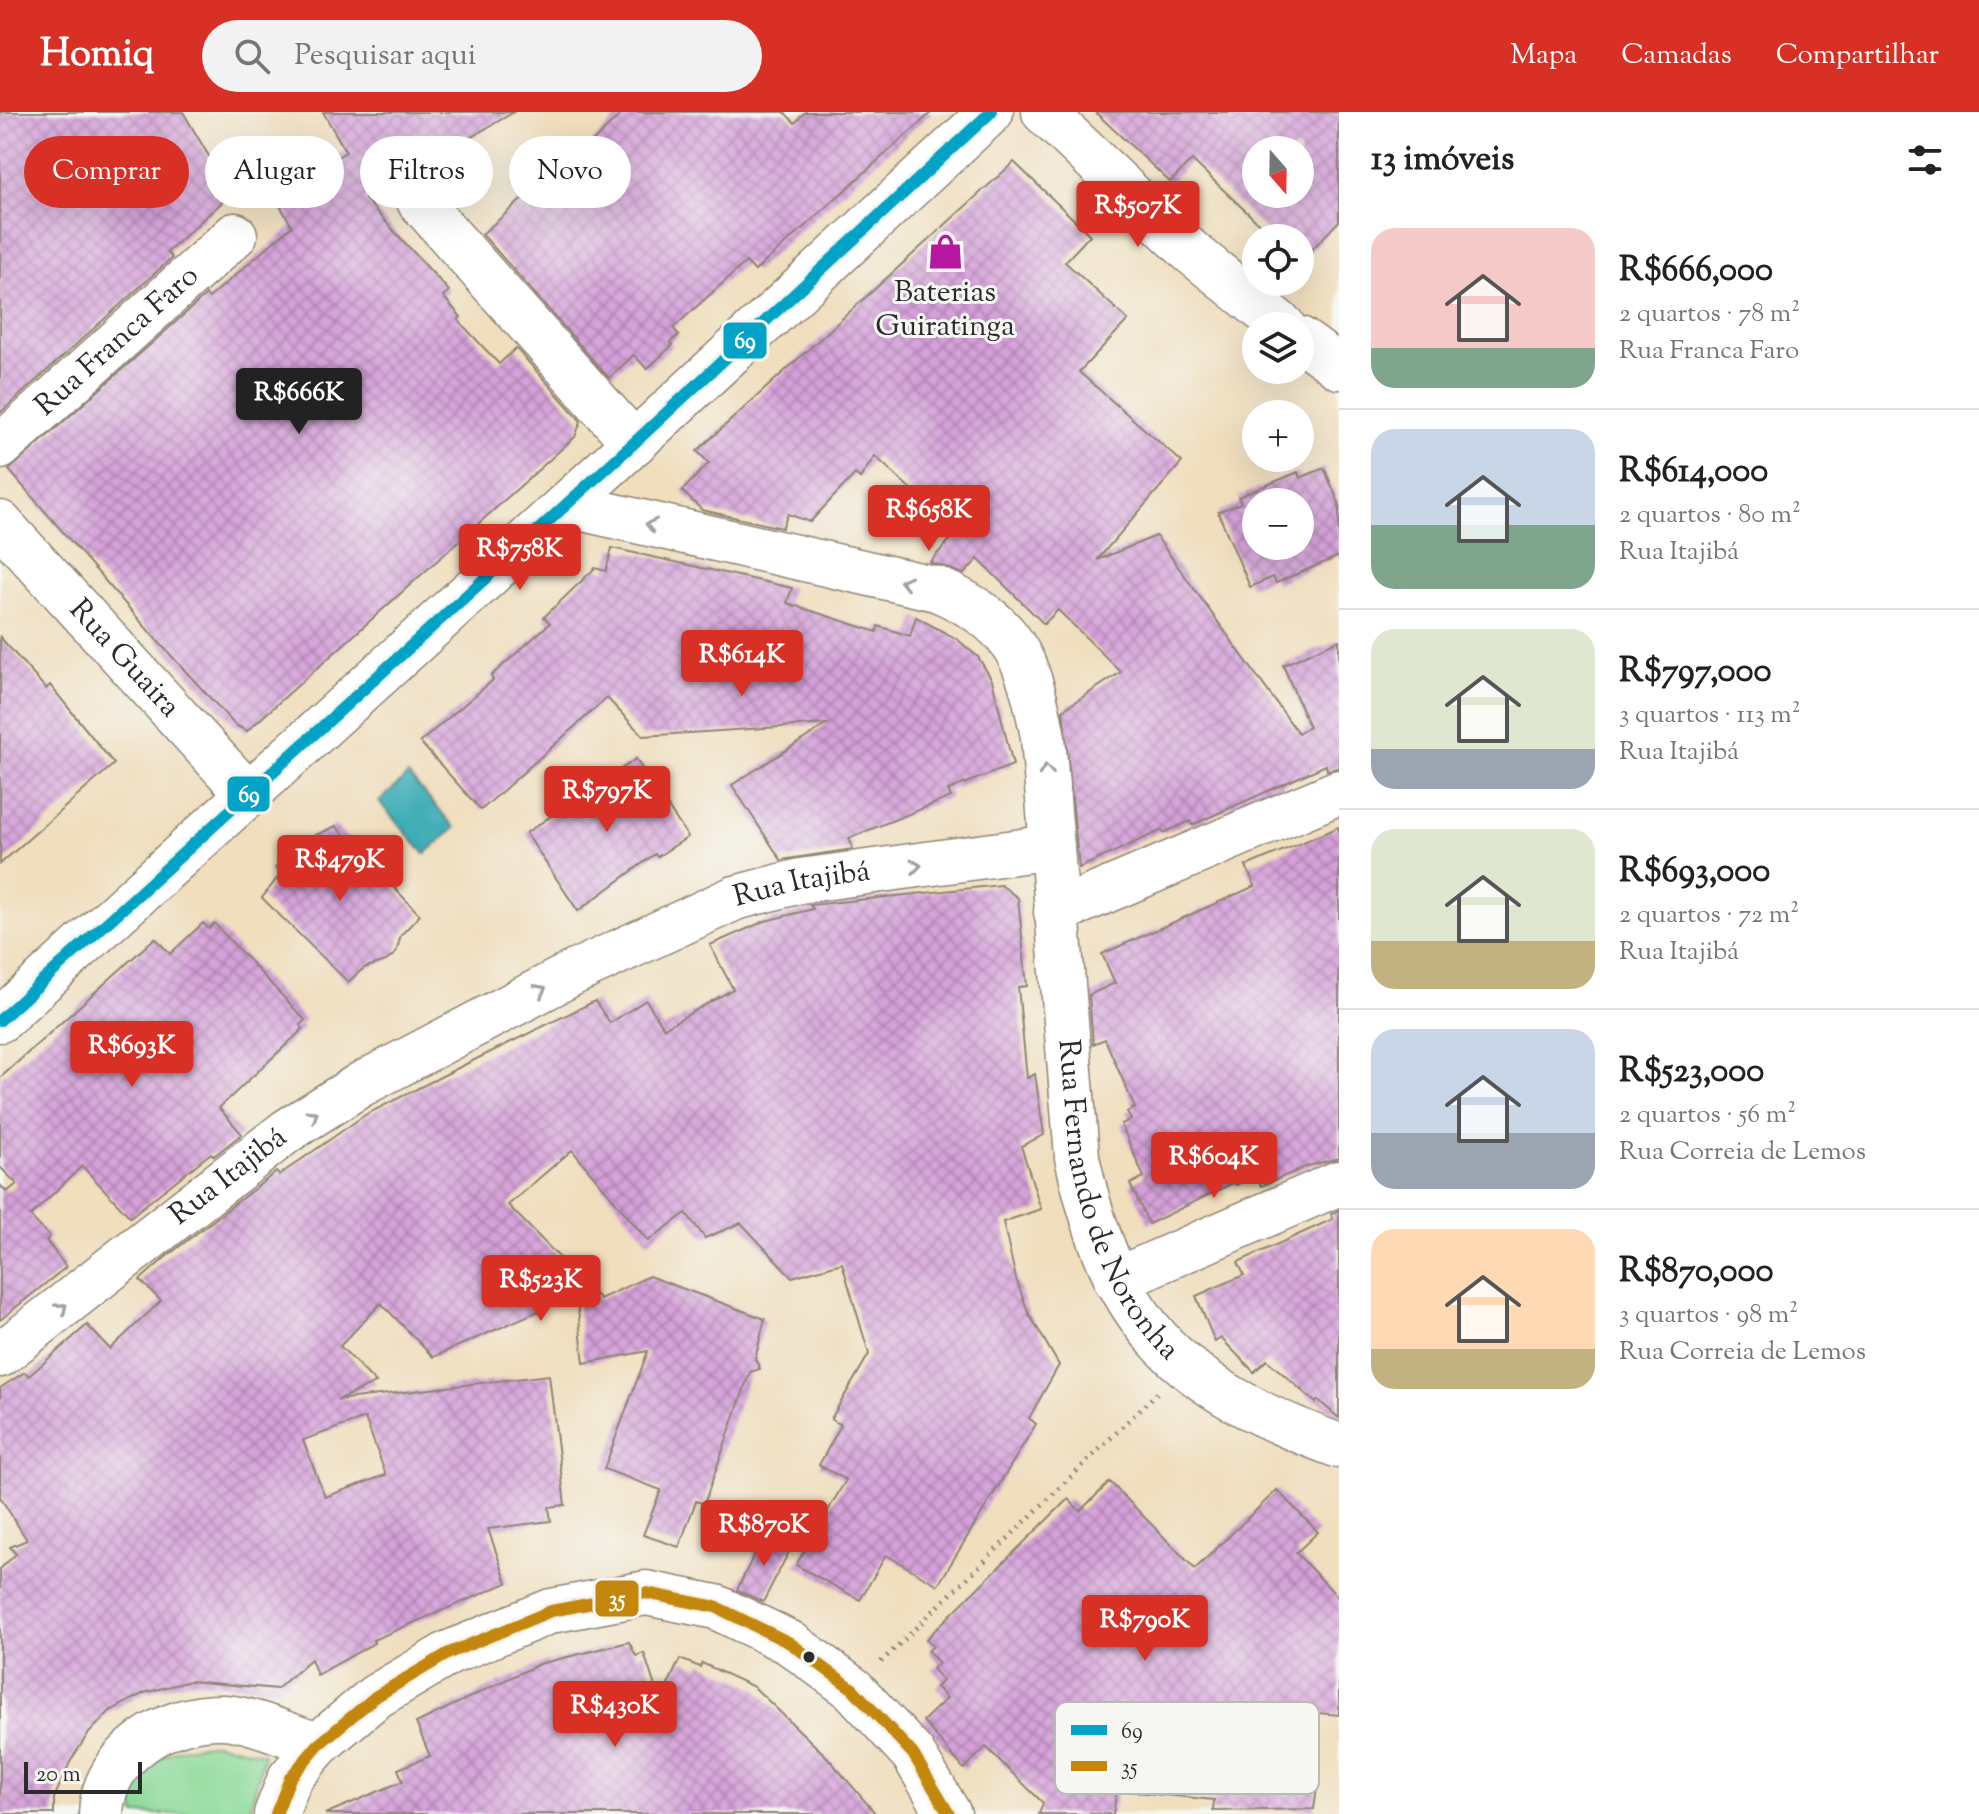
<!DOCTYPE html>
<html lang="pt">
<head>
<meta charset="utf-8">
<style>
  :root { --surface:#fff; --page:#f2f2f2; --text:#222; --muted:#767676; --line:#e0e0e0; --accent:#d93025 }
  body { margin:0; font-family:"Sorts Mill Goudy",serif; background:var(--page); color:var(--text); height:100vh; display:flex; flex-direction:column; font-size:30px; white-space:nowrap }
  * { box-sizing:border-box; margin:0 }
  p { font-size:26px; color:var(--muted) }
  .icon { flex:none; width:44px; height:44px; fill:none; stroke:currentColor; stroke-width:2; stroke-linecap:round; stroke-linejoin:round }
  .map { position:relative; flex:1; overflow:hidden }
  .side { display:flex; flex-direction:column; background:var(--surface); width:640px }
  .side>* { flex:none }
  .hud { position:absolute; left:24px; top:24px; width:760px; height:72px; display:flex; gap:16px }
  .needle { width:52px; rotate:160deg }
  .controls { position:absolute; left:1242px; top:24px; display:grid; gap:16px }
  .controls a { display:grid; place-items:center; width:72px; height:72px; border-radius:50%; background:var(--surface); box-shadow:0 8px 32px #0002; font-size:40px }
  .scale { position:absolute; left:24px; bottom:20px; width:118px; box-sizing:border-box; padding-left:8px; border:4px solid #2b2b2b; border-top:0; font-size:22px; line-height:28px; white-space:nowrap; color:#2b2b2b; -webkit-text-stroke:6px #f6f6f2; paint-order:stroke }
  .price { position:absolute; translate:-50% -68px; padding:0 18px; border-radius:8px; background:var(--accent); color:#fff; font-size:26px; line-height:52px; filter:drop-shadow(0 2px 4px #0008) }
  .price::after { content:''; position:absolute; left:50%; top:48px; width:24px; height:18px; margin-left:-12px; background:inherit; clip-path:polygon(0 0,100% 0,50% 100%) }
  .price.current { background:#222; color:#fff }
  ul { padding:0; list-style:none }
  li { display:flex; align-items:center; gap:24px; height:200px; padding:0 32px }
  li+li { border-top:2px solid var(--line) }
  li span { display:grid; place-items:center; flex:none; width:224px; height:160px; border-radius:24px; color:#555 }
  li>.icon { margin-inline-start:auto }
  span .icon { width:96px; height:96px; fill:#fffc; stroke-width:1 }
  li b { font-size:34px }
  h2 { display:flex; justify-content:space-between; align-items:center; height:96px; padding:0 32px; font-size:34px }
  .pill { padding:0 28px; border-radius:36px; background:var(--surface); box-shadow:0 8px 32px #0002; font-size:28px; line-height:72px }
  .pill.current { background:var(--accent); color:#fff }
  header { display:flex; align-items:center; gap:48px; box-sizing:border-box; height:112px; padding:0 40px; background:var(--accent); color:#fff }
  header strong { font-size:38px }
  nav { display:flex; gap:44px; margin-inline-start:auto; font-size:28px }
  .search { width:560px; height:72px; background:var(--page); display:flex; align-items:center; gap:20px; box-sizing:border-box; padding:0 28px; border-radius:44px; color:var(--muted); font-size:30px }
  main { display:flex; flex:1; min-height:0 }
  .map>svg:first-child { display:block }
</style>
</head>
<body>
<header>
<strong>Homiq</strong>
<div class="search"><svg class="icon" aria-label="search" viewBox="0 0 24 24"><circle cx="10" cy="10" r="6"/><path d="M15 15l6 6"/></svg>Pesquisar aqui</div>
<nav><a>Mapa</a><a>Camadas</a><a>Compartilhar</a></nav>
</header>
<main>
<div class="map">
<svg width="1339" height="1702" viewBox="0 0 1339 1702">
  <defs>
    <pattern id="building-cross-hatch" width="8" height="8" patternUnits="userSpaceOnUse" patternTransform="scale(2)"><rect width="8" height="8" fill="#d6a1da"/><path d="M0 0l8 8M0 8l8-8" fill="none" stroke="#ae83b1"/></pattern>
  </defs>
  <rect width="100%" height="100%" fill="#f6f6f2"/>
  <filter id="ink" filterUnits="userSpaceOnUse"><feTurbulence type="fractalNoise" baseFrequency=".0125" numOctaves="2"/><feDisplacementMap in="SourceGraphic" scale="16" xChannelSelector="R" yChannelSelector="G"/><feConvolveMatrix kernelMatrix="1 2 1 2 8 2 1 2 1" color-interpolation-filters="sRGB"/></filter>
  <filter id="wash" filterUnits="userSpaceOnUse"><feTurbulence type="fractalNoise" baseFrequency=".006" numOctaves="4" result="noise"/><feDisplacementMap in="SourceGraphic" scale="32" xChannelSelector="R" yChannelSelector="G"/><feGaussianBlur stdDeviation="1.8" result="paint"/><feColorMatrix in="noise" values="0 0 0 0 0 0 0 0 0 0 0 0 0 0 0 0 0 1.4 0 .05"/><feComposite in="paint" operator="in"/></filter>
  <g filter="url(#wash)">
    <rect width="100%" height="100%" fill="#f0debd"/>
    <path fill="#8bda98" stroke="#5b8262" stroke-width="2" d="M216 1631 264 1642 249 1702H135L131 1671C161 1640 174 1636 216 1631Z"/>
    <polygon fill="#3bacb6" stroke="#336c70" stroke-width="2" points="408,663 455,716 425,742 379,690"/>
    <g id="blocks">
      <g fill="url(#building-cross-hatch)" fill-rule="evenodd">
        <polygon points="0,0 183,0 231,82 167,140 172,146 0,301"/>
        <polygon points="323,0 514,0 365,87 449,179 443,184 461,205 458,208 499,252 516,236 581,309 575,325 247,619 235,613 154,525 9,358 206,183 209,186 292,114 273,82 346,40"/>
        <polygon points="623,0 784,0 795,11 805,0 932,0 755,159 746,150 673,216 679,223 670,230 673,233 647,257 634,243 609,266 482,122 578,39 581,41"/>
        <path d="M1095 0H1339V109L1303 147 1300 126H1274L1192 48 1170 70ZM1256 38H1300V82H1256Z"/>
        <polygon points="1014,50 1090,123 1065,150 1128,208 1079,260 1182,350 1097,448 1156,424 1298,621 1309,615 1283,553 1339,528 1339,656 1327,658 1326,653 1192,713 1190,709 1163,721 1162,718 1079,756 1063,598 1121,560 1058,498 1044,512 978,447 964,462 930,450 957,420 875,344 860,366 855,362 810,410 788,402 782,416 702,398 682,379 709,351 697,339"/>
        <path d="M1324 356 1339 391V444L1276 471 1273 465 1250 475 1218 400 1241 391 1238 385 1298 360 1300 366ZM1256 390H1300V434H1256Z"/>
        <polygon points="612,436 792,476 787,491 877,520 878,514 910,524 916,505 957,527 978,545 992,568 1013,653 948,678 951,685 849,726 853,737 781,748 732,673 827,612 643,624 607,586 481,698 420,630 493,568 491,564 550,511 544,505 595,456 606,459"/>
        <polygon points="0,525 46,577 50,573 114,652 0,752"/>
        <polygon points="636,647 688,725 657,745 655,742 578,799 526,721"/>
        <polygon points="336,714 420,803 401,823 396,841 386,849 364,856 348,870 262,786 282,760 275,756 291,734"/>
        <polygon points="1339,715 1339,1046 1308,1054 1261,1074 1256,1064 1236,1073 1235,1070 1149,1112 1130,1072 1144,1065 1121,1012 1131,1008 1127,1000 1135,996 1105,927 1093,932 1089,883 1115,871 1102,842 1255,774 1246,754"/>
        <path d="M1001 773 1018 786 1027 874 1018 875 1027 966 1035 962 1044 1023 1021 1034 1041 1097 1003 1110 1016 1167 1029 1202 1059 1253 1029 1306 1036 1312 938 1473 886 1443 860 1488 796 1453 846 1368 819 1353 841 1313 831 1307 869 1242 842 1151 792 1165 741 1111 705 1126 686 1101 648 1129 572 1038 508 1093 600 1187 649 1164 765 1207 755 1247 760 1257 750 1260 704 1392 696 1389 679 1435 643 1423 661 1378 604 1357 648 1239 584 1251 574 1162 541 1198 433 1245 381 1191 340 1234 376 1271 337 1288 549 1263 565 1393 549 1395 551 1409 488 1417 507 1471 373 1528 374 1531 317 1563 311 1547 277 1577 190 1569 144 1581 110 1599 88 1622 71 1648 54 1686V1702H0V1457L16 1442 10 1435 27 1428 0 1385V1276L25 1260 29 1264 87 1213 110 1237 161 1189 140 1168 167 1144 276 1060 279 1063 365 1003 464 953 595 889 610 911 646 888 664 916 733 877 710 833 765 809 813 797 810 793ZM365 1306 386 1363 325 1385 303 1328Z"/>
        <polygon points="203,811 209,817 214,811 305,908 300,913 303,917 219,996 242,1022 214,1044 211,1041 130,1105 82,1054 30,1104 50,1125 46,1128 66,1155 0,1208 0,1073 7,1080 17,1072 0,1055 0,966 155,826 170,842"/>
        <polygon points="1339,1098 1339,1306 1318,1288 1316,1291 1267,1248 1254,1260 1221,1226 1215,1230 1196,1184 1244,1163 1238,1150 1333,1107 1331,1102"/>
        <polygon points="1110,1370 1195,1457 1277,1378 1318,1420 1296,1441 1339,1486 1339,1603 1318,1601 1311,1660 1319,1661 1314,1697 1213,1699 1214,1688 1117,1678 1113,1702 1039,1702 1043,1691 986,1635 964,1657 923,1609 947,1586 936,1575 943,1568 932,1557 939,1551 928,1539 933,1534 926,1527 1068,1387 1080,1399"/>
        <polygon points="764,1422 792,1434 763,1490 737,1478"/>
        <polygon points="629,1530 636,1544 644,1541 660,1590 680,1547 700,1555 702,1551 754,1575 828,1646 876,1702 325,1702 403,1669 398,1657 430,1644 416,1611 539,1552"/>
      </g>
    </g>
  </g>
  <g filter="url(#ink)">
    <use href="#blocks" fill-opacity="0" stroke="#8e8474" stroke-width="2"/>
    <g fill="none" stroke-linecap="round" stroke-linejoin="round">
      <defs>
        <g id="minor">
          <polyline points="1044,0 1190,139 1283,214"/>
          <polyline points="419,89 634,331"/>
          <polyline points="1300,227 1339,255"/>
          <path id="s1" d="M0 335 235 123"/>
          <path id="s2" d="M566 393 937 477C1015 511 1028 545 1043 625L1077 1045C1113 1214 1179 1276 1339 1334"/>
          <path id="s3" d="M0 411 247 681"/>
          <polyline points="1056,800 1339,680"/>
          <polyline points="0,908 634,331 991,0"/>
          <polyline points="1116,1168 1339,1071"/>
          <path id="s4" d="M0 1243 287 1019 360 973 573 861 735 786 800 769 1052 735"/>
          <path d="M101 1702C103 1643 166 1603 223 1605 254 1607 288 1624 318 1633"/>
          <polyline points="276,1702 290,1666 318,1633 375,1585 449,1541 551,1499 646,1481 716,1495 790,1531 853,1577 913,1642 949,1702"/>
        </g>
      </defs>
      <use href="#minor" stroke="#8e8474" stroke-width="47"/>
      <polyline stroke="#8e8474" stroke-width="5" stroke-dasharray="2 6" stroke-linecap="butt" points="881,1550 1157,1281"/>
      <use href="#minor" stroke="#fff" stroke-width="44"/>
      <defs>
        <polyline id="bus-1" points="0,908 634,331 991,0"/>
        <polyline id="bus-2" points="276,1702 290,1666 318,1633 375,1585 449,1541 551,1499 646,1481 716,1495 790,1531 853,1577 913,1642 949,1702"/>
      </defs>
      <use href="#bus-1" stroke="#f6f6f2" stroke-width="18"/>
      <use href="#bus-2" stroke="#f6f6f2" stroke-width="18"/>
      <use href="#bus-1" stroke="#02a3c6" stroke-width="12"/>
      <use href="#bus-2" stroke="#c4870b" stroke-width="12"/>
    </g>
    <defs><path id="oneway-chevron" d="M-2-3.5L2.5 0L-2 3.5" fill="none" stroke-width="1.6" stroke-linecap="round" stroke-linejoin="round" transform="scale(2)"/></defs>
    <g stroke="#a0a0a0">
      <use href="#oneway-chevron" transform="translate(651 413) rotate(-167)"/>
      <use href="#oneway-chevron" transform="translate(905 470) rotate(-167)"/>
      <use href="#oneway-chevron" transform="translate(1046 658) rotate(-95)"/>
      <use href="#oneway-chevron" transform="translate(916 754) rotate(-8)"/>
      <use href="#oneway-chevron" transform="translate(541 878) rotate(-28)"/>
      <use href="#oneway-chevron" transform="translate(313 1003) rotate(-32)"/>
      <use href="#oneway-chevron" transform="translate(62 1196) rotate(-39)"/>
    </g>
  </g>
  <defs>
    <symbol id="shop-bare" viewBox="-9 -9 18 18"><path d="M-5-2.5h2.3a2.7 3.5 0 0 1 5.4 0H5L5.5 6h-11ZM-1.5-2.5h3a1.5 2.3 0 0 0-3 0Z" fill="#b5179e" stroke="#f6f6f2" stroke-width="2.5" paint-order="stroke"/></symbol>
  </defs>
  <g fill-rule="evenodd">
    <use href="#shop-bare" x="920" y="114" width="51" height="51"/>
  </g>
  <circle fill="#2b2b2b" stroke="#f6f6f2" stroke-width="3" cx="809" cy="1545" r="7"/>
  <g text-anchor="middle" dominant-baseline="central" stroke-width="6" stroke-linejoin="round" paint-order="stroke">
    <g font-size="30" fill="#2b2b2b" stroke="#f6f6f2">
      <text x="945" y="181">Baterias<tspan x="945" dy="34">Guiratinga</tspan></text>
    </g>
    <g font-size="30" fill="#2b2b2b" stroke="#f6f6f2">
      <text stroke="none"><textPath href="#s1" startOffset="158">Rua Franca Faro</textPath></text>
      <text stroke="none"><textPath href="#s3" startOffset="184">Rua Guaira</textPath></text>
      <text stroke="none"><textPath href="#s4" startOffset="938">Rua Itajibá</textPath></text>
      <text stroke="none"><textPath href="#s4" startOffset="290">Rua Itajibá</textPath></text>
      <text stroke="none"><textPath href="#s2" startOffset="1048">Rua Fernando de Noronha</textPath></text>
    </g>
  </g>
  <rect x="1055" y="1590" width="264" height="92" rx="12" fill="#f6f6f2" stroke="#b9b9b6" stroke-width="2"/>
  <rect x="1071" y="1613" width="36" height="10" fill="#02a3c6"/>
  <rect x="1071" y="1649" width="36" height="10" fill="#c4870b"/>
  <g font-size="22" fill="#2b2b2b">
    <text x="1121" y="1626">69</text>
    <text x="1121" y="1662">35</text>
  </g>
  <g stroke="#f6f6f2" stroke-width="3">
    <rect x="722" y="209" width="46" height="39" rx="8" fill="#02a3c6"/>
    <rect x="226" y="663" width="45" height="38" rx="8" fill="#02a3c6"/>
    <rect x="594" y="1467" width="46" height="39" rx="8" fill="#c4870b"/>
  </g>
  <g font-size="22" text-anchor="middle" font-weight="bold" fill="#fff">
    <text x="745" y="236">69</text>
    <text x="249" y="690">69</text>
    <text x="617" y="1494">35</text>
  </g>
</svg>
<div class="controls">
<a><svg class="needle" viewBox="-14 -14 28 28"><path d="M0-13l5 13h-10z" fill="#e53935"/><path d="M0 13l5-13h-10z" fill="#767676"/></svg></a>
<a><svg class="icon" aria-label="locate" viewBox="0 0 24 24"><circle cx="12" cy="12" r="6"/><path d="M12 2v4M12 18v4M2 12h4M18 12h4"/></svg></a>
<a><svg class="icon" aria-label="layers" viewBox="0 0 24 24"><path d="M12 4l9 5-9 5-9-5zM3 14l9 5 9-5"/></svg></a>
<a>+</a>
<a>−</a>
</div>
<div class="scale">20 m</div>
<b class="price" style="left:1138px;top:137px">R$507K</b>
<b class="price current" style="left:299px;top:324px">R$666K</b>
<b class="price" style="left:929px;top:441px">R$658K</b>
<b class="price" style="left:520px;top:480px">R$758K</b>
<b class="price" style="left:742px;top:586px">R$614K</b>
<b class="price" style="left:607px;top:722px">R$797K</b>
<b class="price" style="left:340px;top:791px">R$479K</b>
<b class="price" style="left:132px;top:977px">R$693K</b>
<b class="price" style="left:1214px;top:1088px">R$604K</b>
<b class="price" style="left:541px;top:1211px">R$523K</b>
<b class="price" style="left:764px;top:1456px">R$870K</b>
<b class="price" style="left:1145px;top:1551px">R$790K</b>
<b class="price" style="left:615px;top:1637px">R$430K</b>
<div class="hud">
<a class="pill current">Comprar</a>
<a class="pill">Alugar</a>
<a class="pill">Filtros</a>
<a class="pill">Novo</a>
</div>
</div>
<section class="side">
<h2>13 imóveis<svg class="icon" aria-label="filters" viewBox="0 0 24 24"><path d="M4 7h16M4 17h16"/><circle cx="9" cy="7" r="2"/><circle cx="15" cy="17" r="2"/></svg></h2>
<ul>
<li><span style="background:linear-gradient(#f6c9c9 75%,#7fa58c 0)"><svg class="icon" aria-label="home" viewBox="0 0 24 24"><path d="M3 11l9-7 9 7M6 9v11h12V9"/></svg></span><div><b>R$666,000</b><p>2 quartos · 78 m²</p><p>Rua Franca Faro</p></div></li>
<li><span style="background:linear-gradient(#c9d6e8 60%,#7fa58c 0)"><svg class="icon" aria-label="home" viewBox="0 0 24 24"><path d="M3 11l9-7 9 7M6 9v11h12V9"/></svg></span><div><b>R$614,000</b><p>2 quartos · 80 m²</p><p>Rua Itajibá</p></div></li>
<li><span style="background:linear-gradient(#dfe7d0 75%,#9aa5b1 0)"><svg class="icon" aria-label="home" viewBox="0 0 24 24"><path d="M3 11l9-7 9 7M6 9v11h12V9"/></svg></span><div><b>R$797,000</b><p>3 quartos · 113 m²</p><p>Rua Itajibá</p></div></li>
<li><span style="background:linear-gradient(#dfe7d0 70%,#c2b280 0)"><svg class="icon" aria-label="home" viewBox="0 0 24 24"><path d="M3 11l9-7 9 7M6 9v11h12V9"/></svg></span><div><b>R$693,000</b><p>2 quartos · 72 m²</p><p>Rua Itajibá</p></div></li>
<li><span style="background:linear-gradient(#c9d6e8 65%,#9aa5b1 0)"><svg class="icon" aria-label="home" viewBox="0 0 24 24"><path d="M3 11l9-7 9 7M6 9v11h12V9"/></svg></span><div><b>R$523,000</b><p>2 quartos · 56 m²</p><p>Rua Correia de Lemos</p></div></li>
<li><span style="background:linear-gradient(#ffd9b3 75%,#c2b280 0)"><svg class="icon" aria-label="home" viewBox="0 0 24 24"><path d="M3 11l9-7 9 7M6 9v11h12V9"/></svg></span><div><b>R$870,000</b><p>3 quartos · 98 m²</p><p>Rua Correia de Lemos</p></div></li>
</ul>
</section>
</main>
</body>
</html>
